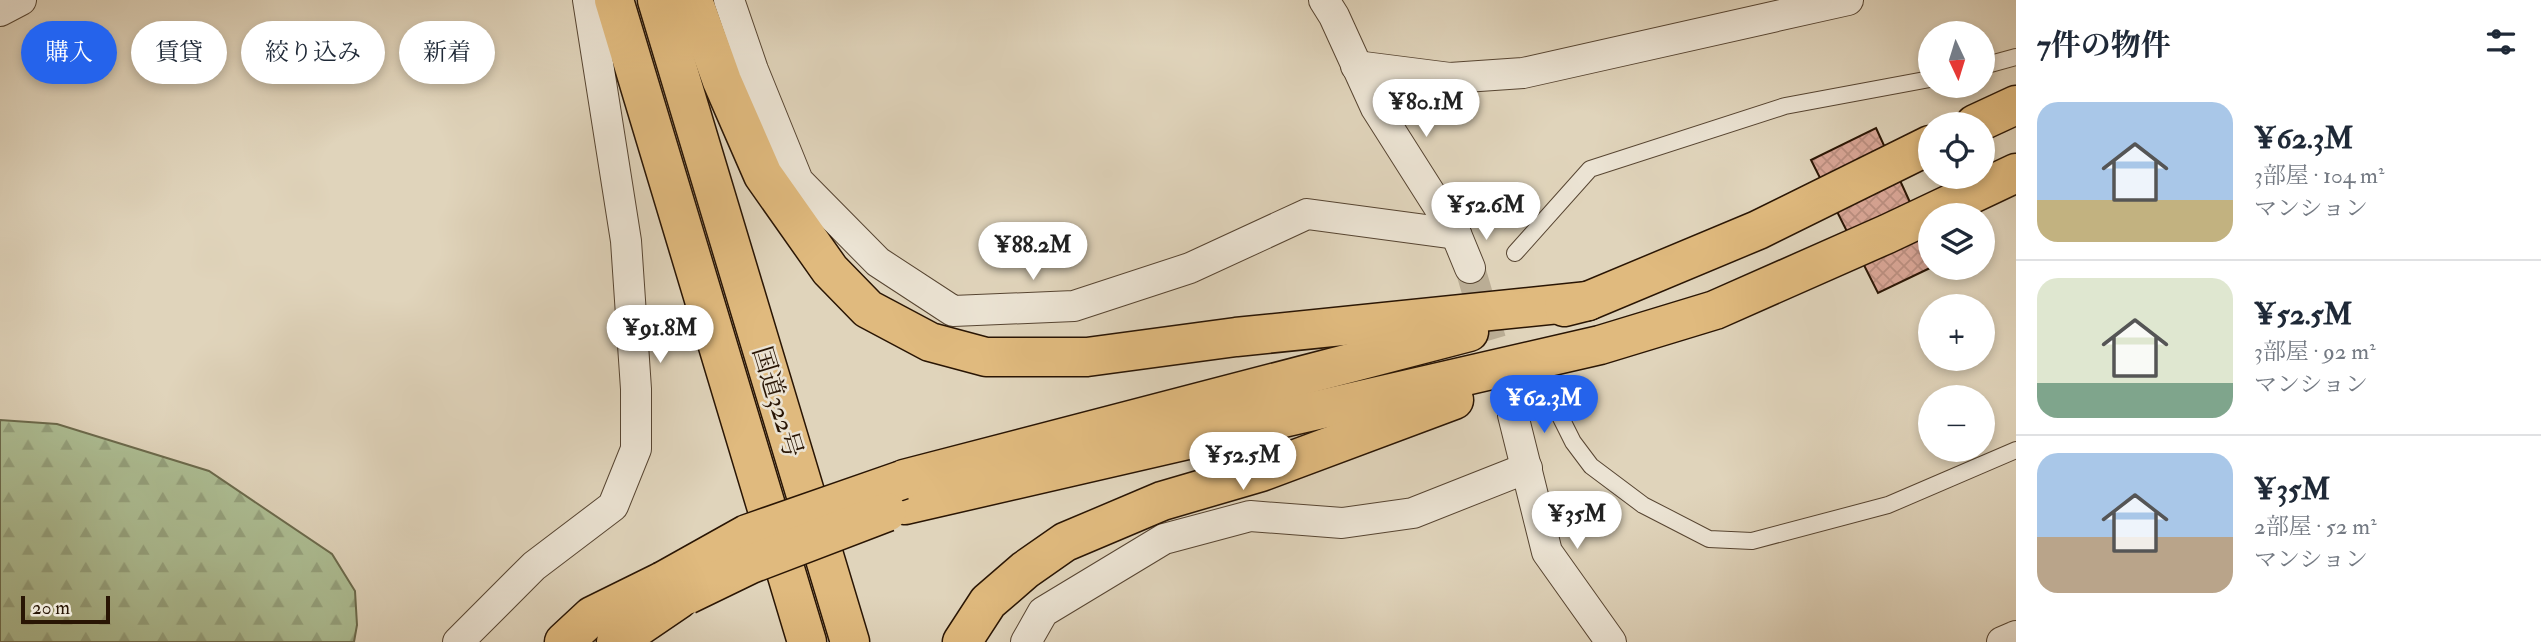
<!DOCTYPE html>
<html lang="ja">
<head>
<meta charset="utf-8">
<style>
  :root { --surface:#fff; --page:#f2f2f3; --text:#1f2937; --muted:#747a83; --line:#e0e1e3; --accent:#2563eb }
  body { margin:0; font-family:"IM FELL Double Pica","Noto Serif JP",serif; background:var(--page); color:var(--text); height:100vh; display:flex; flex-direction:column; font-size:26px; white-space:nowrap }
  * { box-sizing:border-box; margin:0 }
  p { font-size:23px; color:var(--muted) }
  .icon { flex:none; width:38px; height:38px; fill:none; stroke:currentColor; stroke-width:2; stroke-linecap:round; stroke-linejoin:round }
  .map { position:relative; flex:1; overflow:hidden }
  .drawer { display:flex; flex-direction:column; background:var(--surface); width:525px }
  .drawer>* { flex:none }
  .banner { position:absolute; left:21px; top:21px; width:665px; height:63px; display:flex; gap:14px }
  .needle { width:46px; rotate:176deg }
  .tools { position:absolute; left:1918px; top:21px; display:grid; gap:14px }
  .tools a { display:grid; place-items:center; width:77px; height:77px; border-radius:50%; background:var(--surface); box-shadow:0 4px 10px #0003; font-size:35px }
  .scale { position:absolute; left:21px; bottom:18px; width:89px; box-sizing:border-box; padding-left:7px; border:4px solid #291504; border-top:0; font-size:19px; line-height:24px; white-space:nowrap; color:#291504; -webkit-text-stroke:5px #ebe3d3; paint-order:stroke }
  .price { position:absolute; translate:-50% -60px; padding:0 16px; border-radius:24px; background:#fff; color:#222; font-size:23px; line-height:46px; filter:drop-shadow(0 2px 4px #0008) }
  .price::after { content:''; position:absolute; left:50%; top:42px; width:21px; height:16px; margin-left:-10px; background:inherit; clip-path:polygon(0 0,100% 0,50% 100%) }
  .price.current { background:var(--accent); color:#fff }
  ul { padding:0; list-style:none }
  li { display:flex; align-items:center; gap:21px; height:175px; padding:0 21px }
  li+li { border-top:2px solid var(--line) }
  li span { display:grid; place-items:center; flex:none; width:196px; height:140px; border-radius:21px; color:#555 }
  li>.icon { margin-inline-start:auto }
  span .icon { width:84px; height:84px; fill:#fffc; stroke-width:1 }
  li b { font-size:30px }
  h2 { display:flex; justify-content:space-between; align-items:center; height:84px; padding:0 21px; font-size:30px }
  .pill { padding:0 24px; border-radius:32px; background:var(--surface); box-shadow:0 4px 10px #0003; font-size:24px; line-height:63px }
  .pill.current { background:var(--accent); color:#fff }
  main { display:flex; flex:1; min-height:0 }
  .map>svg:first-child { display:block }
</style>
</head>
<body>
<main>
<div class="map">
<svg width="2016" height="642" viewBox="0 0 2016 642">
  <defs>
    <pattern id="forest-firs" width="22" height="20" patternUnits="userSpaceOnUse" patternTransform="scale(1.75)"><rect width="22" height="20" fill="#adbe94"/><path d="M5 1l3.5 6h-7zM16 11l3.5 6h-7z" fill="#95a27e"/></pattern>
    <pattern id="building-cross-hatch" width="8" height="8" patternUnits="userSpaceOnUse" patternTransform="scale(1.75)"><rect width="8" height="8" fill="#dba899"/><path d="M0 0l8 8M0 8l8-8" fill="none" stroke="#bc9082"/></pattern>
  </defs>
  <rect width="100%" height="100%" fill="#e0d4bb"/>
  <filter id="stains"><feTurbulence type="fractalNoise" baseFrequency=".00286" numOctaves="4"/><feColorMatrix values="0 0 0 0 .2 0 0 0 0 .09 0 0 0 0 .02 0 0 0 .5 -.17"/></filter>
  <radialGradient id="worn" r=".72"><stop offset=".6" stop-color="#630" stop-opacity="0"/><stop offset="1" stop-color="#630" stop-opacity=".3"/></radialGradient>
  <polygon fill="url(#forest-firs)" stroke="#6b6a4c" stroke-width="2" points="0,420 57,424 209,471 332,554 355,591 357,625 354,642 0,642"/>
  <polygon fill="url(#building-cross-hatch)" stroke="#291504" stroke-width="2" points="1876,128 1930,246 1930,268 1878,293 1811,160"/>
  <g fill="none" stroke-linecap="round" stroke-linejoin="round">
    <polyline stroke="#bbae96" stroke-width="30" stroke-dasharray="30 15" stroke-linecap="butt" points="1470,268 1513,415"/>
    <defs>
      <g id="lane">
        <polyline points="1983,66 2016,57"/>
        <polyline points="1515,253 1590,169 1785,106 1930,79"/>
        <polyline points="1556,408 1573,442 1591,466 1643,505 1709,539 1752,541 1888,505 2016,450"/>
      </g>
      <g id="street">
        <polyline points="729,0 753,70 798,181 878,262 953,311 1074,306 1190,268 1307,214 1456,234"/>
        <polyline points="1324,0 1334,16 1376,108 1456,234 1470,268"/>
        <polyline points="0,11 21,0"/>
        <polyline points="1356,66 1450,78 1523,73 1848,0"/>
        <polyline points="1513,415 1547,552 1611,642"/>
        <polyline points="458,642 534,566 613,506 636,449 636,389 626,241 588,0"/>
        <polyline points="1026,642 1043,612 1164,539 1250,516 1342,523 1413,513 1527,468"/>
        <polyline points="2002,642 2016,636"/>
      </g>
      <g id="highway">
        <polyline points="614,0 807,642"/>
        <polyline points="657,0 850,642"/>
        <polyline points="693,0 722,81 763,175 830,270 868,309 930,342 986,357 1087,357 1236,337 1588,301"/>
        <polyline points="1975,124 2016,105"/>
        <polyline points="1564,307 1588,301 1758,230 1930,145"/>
        <polyline points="904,479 1469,332"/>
        <polyline points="905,505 1600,345 1715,310 1887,234 2016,173"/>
        <polyline points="564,642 592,616 663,581"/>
        <polyline points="616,642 679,599"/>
        <polyline points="962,642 988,602 1025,570 1065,542 1162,501 1261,472 1454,400"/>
      </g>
    </defs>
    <use href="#lane" stroke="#574532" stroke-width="18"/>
    <use href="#street" stroke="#574532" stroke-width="32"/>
    <use href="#highway" stroke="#291504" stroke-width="41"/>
    <use href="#lane" stroke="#ebe3d3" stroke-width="16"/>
    <use href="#street" stroke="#ebe3d3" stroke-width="30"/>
    <use href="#highway" stroke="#e0ba7e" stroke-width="38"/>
    <defs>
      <g id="highway-bridge">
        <polyline points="663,581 747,534 902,480"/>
        <polyline points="687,595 751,564 887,512"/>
      </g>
    </defs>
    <use href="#highway-bridge" stroke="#291504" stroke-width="41" stroke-linecap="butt"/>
    <use href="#highway-bridge" stroke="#e0ba7e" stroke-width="38"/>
  </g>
  <g text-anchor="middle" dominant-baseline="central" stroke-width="5" stroke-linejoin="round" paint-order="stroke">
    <g font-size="26" fill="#291504" stroke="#ebe3d3">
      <text transform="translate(777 402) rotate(73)">国道322号</text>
    </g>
  </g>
  <rect width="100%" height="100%" filter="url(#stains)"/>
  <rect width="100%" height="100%" fill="url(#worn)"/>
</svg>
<div class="tools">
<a><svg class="needle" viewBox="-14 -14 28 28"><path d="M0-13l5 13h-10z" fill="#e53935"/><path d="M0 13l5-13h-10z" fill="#747a83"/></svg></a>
<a><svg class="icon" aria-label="locate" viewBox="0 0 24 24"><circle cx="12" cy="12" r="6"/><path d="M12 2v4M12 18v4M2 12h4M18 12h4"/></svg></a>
<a><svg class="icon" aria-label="layers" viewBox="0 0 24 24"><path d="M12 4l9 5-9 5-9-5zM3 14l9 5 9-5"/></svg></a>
<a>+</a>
<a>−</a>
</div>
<div class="scale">20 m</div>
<b class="price" style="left:1426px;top:139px">¥80.1M</b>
<b class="price" style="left:1486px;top:242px">¥52.6M</b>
<b class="price" style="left:1033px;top:282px">¥88.2M</b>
<b class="price" style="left:660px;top:365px">¥91.8M</b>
<b class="price current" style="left:1544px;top:435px">¥62.3M</b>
<b class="price" style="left:1243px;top:492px">¥52.5M</b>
<b class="price" style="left:1577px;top:551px">¥35M</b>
<div class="banner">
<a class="pill current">購入</a>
<a class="pill">賃貸</a>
<a class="pill">絞り込み</a>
<a class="pill">新着</a>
</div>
</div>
<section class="drawer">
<h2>7件の物件<svg class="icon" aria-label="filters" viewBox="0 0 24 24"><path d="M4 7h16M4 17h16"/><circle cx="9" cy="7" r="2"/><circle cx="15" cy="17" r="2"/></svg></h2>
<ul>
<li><span style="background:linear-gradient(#a9c7e8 70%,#c2b280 0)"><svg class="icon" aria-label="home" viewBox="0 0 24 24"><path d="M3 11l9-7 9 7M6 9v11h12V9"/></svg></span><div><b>¥62.3M</b><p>3部屋 · 104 m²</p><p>マンション</p></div></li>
<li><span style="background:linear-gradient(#dfe7d0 75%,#7fa58c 0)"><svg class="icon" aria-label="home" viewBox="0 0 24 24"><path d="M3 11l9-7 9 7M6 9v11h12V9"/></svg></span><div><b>¥52.5M</b><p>3部屋 · 92 m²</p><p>マンション</p></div></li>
<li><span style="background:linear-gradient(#a9c7e8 60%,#b9a48a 0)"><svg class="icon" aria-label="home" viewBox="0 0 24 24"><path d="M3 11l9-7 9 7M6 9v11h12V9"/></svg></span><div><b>¥35M</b><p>2部屋 · 52 m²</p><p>マンション</p></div></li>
</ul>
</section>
</main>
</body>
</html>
